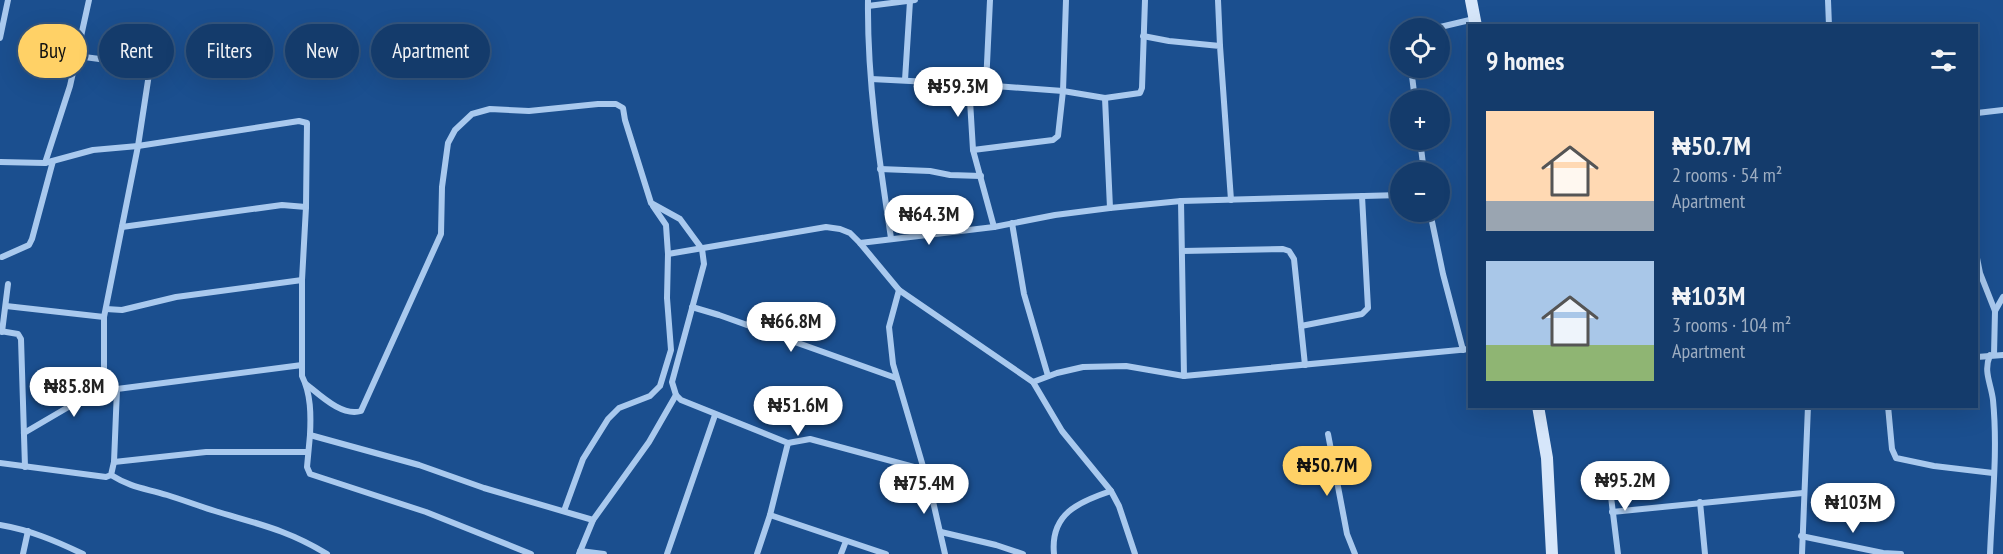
<!DOCTYPE html>
<html lang="en">
<head>
<meta charset="utf-8">
<style>
  :root { --surface:#143b6b; --page:#214673; --text:#f1f3f6; --muted:#9dadc1; --line:#33557e; --accent:#ffd166 }
  body { margin:0; font-family:"PT Sans Narrow",sans-serif; background:var(--page); color:var(--text); height:100vh; display:flex; flex-direction:column; font-size:22px; white-space:nowrap }
  * { box-sizing:border-box; margin:0 }
  p { font-size:20px; color:var(--muted) }
  .icon { flex:none; width:33px; height:33px; fill:none; stroke:currentColor; stroke-width:2; stroke-linecap:round; stroke-linejoin:round }
  .map { position:relative; flex:1; overflow:hidden }
  .sheet { position:absolute; left:1468px; top:24px; width:510px; height:384px; display:flex; flex-direction:column; background:var(--surface); border-radius:0px; box-shadow:0 6px 24px #0002,0 0 0 2px var(--line) }
  .sheet>* { flex:none }
  .banner { position:absolute; left:18px; top:24px; width:570px; height:54px; display:flex; gap:12px }
  .controls { position:absolute; left:1390px; top:18px; display:grid; gap:12px }
  .controls a { display:grid; place-items:center; width:60px; height:60px; border-radius:50%; background:var(--surface); box-shadow:0 6px 24px #0002,0 0 0 2px var(--line); font-size:30px }
  .price { position:absolute; translate:-50% -51px; padding:0 14px; border-radius:21px; background:#fff; color:#222; font-size:20px; line-height:39px; filter:drop-shadow(0 2px 3px #0008) }
  .price::after { content:''; position:absolute; left:50%; top:36px; width:18px; height:14px; margin-left:-9px; background:inherit; clip-path:polygon(0 0,100% 0,50% 100%) }
  .price.on { background:var(--accent); color:#111 }
  ul { padding:0; list-style:none }
  li { display:flex; align-items:center; gap:18px; height:150px; padding:0 18px }
  li span { display:grid; place-items:center; flex:none; width:168px; height:120px; border-radius:0px; color:#555 }
  li>.icon { margin-inline-start:auto }
  span .icon { width:72px; height:72px; fill:#fffc; stroke-width:1 }
  li b { font-size:26px }
  h2 { display:flex; justify-content:space-between; align-items:center; height:72px; padding:0 18px; font-size:26px }
  .chip { padding:0 21px; border-radius:27px; background:var(--surface); box-shadow:0 6px 24px #0002,0 0 0 2px var(--line); font-size:21px; line-height:54px }
  .chip.on { background:var(--accent); color:#111 }
  .map>svg:first-child { display:block }
</style>
</head>
<body>
<div class="map">
<svg width="2003" height="554" viewBox="0 0 2003 554">
  <rect width="100%" height="100%" fill="#1b4f8f"/>
  <g fill="none" stroke-linecap="round" stroke-linejoin="round">
    <g stroke="#a9c9ee" stroke-width="6">
      <path d="M868 0C867 79 879 159 891 238"/>
      <polyline points="1218,0 1220,46"/>
      <polyline points="1828,0 1829,26"/>
      <polyline points="868,6 915,0"/>
      <polyline points="1436,28 1474,19"/>
      <polyline points="1143,36 1169,41 1220,46 1231,200"/>
      <polyline points="0,38 8,0"/>
      <polyline points="77,56 144,65 149,74 138,146 104,317 104,393"/>
      <polyline points="1411,68 1415,100"/>
      <polyline points="871,79 969,84 1063,91 1105,98 1140,93 1142,88 1145,0"/>
      <polyline points="905,80 910,1"/>
      <polyline points="969,84 973,150 994,227"/>
      <polyline points="986,85 990,0"/>
      <polyline points="1105,98 1110,208"/>
      <polyline points="1977,113 2003,110"/>
      <polyline points="1420,140 1424,172"/>
      <polyline points="973,150 1053,140 1058,136 1063,91 1066,0"/>
      <path d="M0 162 45 163 93 150 138 146 299 121 307 123 306 207 302 280V376C311 394 311 415 310 435L419 465 484 488 593 520"/>
      <polyline points="45,163 70,86 89,0"/>
      <polyline points="880,169 930,171 950,175 981,176"/>
      <polyline points="1181,201 1184,376"/>
      <polyline points="1430,212 1443,274 1463,350"/>
      <polyline points="1012,223 1024,294 1048,376"/>
      <polyline points="122,227 282,205 306,207"/>
      <polyline points="860,243 994,227 1055,215 1110,208 1181,201 1401,195"/>
      <polyline points="1182,251 1283,249 1289,251 1294,259 1305,365"/>
      <polyline points="668,254 826,227 840,229 850,233 860,243 899,290 1033,382 1062,431 1111,491 1119,506 1135,554"/>
      <polyline points="2,257 29,245 32,239 53,161"/>
      <polyline points="1977,258 1980,273 1995,311 1994,355"/>
      <polyline points="899,290 889,327 893,364 932,497 945,554"/>
      <polyline points="6,306 104,317"/>
      <polyline points="692,307 719,315 896,378"/>
      <polyline points="106,309 122,310 176,297 302,280"/>
      <polyline points="1995,311 2003,297"/>
      <polyline points="1301,326 1362,314 1368,308 1362,196"/>
      <polyline points="0,331 18,334 21,339 25,467"/>
      <polyline points="2,332 8,284"/>
      <polyline points="1977,357 2003,355"/>
      <polyline points="1033,382 1057,373 1083,367 1126,366 1184,376 1470,349"/>
      <path d="M306 384C320 395 342 417 361 411L441 234 442 187 448 143 455 130 472 114 490 109 529 111 598 104H616L623 108 625 120 651 203 680 219 702 249 704 264 672 382 676 395 681 400 788 443 770 515 757 554"/>
      <polyline points="1888,406 1892,449 1896,458 1934,466 1993,473"/>
      <polyline points="24,433 82,399 117,389"/>
      <polyline points="1328,434 1347,534 1355,554"/>
      <polyline points="310,435 307,467 310,474 426,512 531,554"/>
      <polyline points="788,443 810,439 925,470"/>
      <polyline points="114,462 206,452 308,452"/>
      <polyline points="0,463 106,477 111,475 114,462 117,389 302,365"/>
      <polyline points="1608,472 1618,554"/>
      <path d="M111 475C132 488 144 488 167 495 183 500 199 506 215 511 258 524 288 530 327 554"/>
      <polyline points="1700,502 1705,554"/>
      <polyline points="564,511 583,459 608,419 619,408 650,396 660,386 671,350 667,298 668,254 666,225 653,206"/>
      <polyline points="1612,512 1803,493"/>
      <polyline points="770,515 886,554"/>
      <path d="M0 525C30 530 56 541 83 554"/>
      <polyline points="941,532 996,545 1023,554"/>
      <polyline points="1801,536 1883,553 1901,554"/>
      <polyline points="580,551 604,554"/>
      <polyline points="23,554 28,531"/>
      <polyline points="579,554 593,520 649,442 676,395"/>
      <polyline points="667,554 715,415"/>
      <polyline points="841,554 846,541"/>
      <path d="M1054 554C1050 514 1078 502 1111 491"/>
      <polyline points="1802,554 1808,406"/>
      <path d="M1990 554C1992 503 1998 451 1993 400 1991 383 1983 372 1990 355"/>
    </g>
    <g stroke="#d6e6fa" stroke-width="12">
      <polyline points="1471,0 1476,26"/>
      <polyline points="1538,406 1547,458 1552,554"/>
    </g>
  </g>
</svg>
<div class="controls">
<a><svg class="icon" aria-label="locate" viewBox="0 0 24 24"><circle cx="12" cy="12" r="6"/><path d="M12 2v4M12 18v4M2 12h4M18 12h4"/></svg></a>
<a>+</a>
<a>−</a>
</div>
<b class="price" style="left:958px;top:118px">₦59.3M</b>
<b class="price" style="left:929px;top:246px">₦64.3M</b>
<b class="price" style="left:791px;top:353px">₦66.8M</b>
<b class="price" style="left:74px;top:418px">₦85.8M</b>
<b class="price" style="left:798px;top:437px">₦51.6M</b>
<b class="price on" style="left:1327px;top:497px">₦50.7M</b>
<b class="price" style="left:1625px;top:512px">₦95.2M</b>
<b class="price" style="left:924px;top:515px">₦75.4M</b>
<b class="price" style="left:1853px;top:534px">₦103M</b>
<div class="banner">
<a class="chip on">Buy</a>
<a class="chip">Rent</a>
<a class="chip">Filters</a>
<a class="chip">New</a>
<a class="chip">Apartment</a>
</div>
<section class="sheet">
<h2>9 homes<svg class="icon" aria-label="filters" viewBox="0 0 24 24"><path d="M4 7h16M4 17h16"/><circle cx="9" cy="7" r="2"/><circle cx="15" cy="17" r="2"/></svg></h2>
<ul>
<li><span style="background:linear-gradient(#ffd9b3 75%,#9aa5b1 0)"><svg class="icon" aria-label="home" viewBox="0 0 24 24"><path d="M3 11l9-7 9 7M6 9v11h12V9"/></svg></span><div><b>₦50.7M</b><p>2 rooms · 54 m²</p><p>Apartment</p></div></li>
<li><span style="background:linear-gradient(#a9c7e8 70%,#8fb573 0)"><svg class="icon" aria-label="home" viewBox="0 0 24 24"><path d="M3 11l9-7 9 7M6 9v11h12V9"/></svg></span><div><b>₦103M</b><p>3 rooms · 104 m²</p><p>Apartment</p></div></li>
</ul>
</section>
</div>
</body>
</html>
